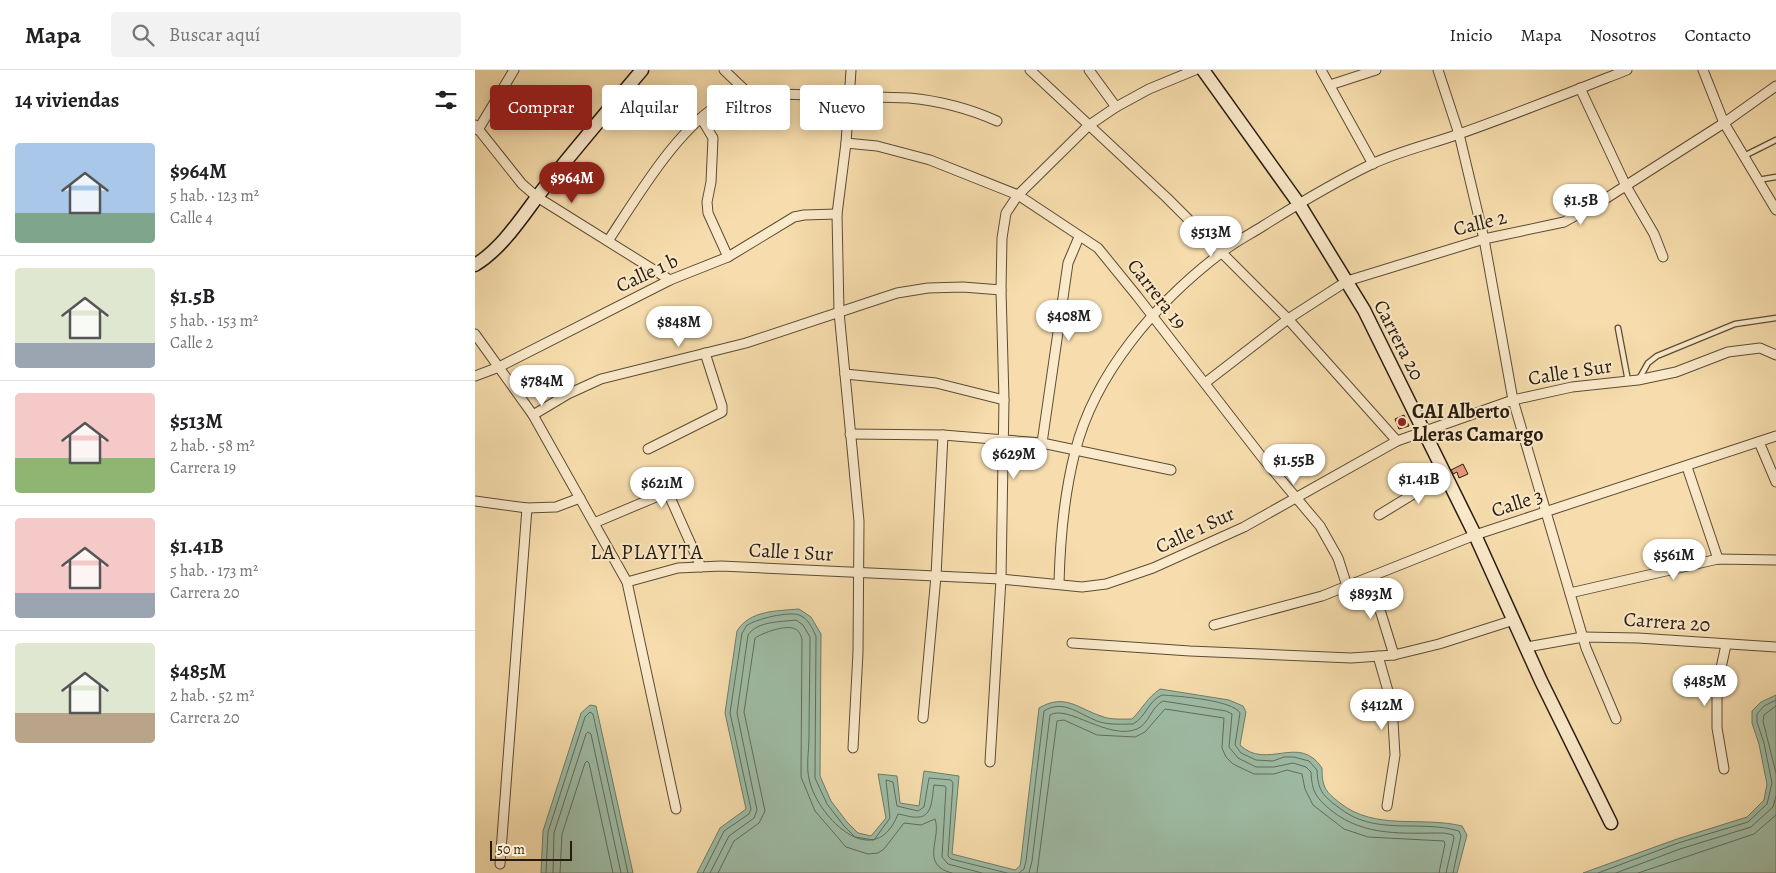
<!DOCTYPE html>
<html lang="es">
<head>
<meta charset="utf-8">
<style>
  :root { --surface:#fff; --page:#f2f2f2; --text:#202124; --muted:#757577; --line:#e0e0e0; --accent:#8f2418 }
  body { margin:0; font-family:Alegreya,serif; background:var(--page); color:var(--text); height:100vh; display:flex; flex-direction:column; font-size:19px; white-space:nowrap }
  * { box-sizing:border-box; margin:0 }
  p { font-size:16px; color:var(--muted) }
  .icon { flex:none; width:28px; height:28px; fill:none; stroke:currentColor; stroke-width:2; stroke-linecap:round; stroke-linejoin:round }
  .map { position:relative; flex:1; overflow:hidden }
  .panel { display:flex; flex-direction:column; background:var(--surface); width:475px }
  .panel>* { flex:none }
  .top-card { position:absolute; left:15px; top:15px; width:475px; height:45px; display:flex; gap:10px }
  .scale { position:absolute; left:15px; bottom:12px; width:82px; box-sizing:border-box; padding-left:5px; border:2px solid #271b0d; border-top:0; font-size:14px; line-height:18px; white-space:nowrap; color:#271b0d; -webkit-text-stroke:4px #fae9ca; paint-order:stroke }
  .price { position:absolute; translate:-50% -42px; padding:0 11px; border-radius:18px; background:#fff; color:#222; font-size:16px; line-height:32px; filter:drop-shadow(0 1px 2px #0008) }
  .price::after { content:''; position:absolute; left:50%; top:30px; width:15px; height:11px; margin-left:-8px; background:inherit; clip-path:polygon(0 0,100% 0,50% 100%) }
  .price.current { background:var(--accent); color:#fff }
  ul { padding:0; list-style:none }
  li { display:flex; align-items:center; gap:15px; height:125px; padding:0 15px }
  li+li { border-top:1px solid var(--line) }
  li span { display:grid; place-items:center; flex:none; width:140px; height:100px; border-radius:5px; color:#555 }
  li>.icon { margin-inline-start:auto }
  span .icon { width:60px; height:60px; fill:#fffc; stroke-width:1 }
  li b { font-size:21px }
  h2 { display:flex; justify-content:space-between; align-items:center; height:60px; padding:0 15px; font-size:21px }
  .pill { padding:0 18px; border-radius:5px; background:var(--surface); box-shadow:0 2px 12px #0003; font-size:18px; line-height:45px }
  .pill.current { background:var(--accent); color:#fff }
  header { display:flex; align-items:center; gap:30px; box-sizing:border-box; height:70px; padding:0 25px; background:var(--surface); border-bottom:1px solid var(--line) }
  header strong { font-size:24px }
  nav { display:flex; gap:28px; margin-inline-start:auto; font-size:18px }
  .search { width:350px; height:45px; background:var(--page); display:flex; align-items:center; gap:12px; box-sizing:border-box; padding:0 18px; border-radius:5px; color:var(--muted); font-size:19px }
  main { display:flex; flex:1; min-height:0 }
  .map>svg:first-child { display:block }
</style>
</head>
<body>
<header>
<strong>Mapa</strong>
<div class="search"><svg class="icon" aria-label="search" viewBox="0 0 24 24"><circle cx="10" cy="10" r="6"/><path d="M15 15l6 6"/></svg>Buscar aquí</div>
<nav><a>Inicio</a><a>Mapa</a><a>Nosotros</a><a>Contacto</a></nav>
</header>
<main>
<section class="panel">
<h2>14 viviendas<svg class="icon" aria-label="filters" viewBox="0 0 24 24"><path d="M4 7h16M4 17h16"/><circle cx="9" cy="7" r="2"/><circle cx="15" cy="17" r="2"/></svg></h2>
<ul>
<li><span style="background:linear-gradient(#a9c7e8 70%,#7fa58c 0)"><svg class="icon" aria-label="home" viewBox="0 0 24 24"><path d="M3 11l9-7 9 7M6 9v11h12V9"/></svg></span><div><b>$964M</b><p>5 hab. · 123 m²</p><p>Calle 4</p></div></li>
<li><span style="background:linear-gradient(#dfe7d0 75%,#9aa5b1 0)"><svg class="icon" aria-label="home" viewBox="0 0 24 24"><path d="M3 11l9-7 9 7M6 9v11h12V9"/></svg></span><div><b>$1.5B</b><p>5 hab. · 153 m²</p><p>Calle 2</p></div></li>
<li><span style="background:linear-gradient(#f6c9c9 65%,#8fb573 0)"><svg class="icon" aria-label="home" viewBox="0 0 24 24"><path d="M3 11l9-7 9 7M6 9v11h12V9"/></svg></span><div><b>$513M</b><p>2 hab. · 58 m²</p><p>Carrera 19</p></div></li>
<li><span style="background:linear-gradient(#f6c9c9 75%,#9aa5b1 0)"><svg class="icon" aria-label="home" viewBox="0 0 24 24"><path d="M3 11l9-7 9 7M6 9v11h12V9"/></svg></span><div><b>$1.41B</b><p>5 hab. · 173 m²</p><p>Carrera 20</p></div></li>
<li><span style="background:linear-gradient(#dfe7d0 70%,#b9a48a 0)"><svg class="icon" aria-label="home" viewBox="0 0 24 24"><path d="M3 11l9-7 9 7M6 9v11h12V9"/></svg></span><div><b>$485M</b><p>2 hab. · 52 m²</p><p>Carrera 20</p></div></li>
</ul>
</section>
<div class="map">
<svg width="1301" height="803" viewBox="0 0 1301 803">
  <rect width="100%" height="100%" fill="#f7ddad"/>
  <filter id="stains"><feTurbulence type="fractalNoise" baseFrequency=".004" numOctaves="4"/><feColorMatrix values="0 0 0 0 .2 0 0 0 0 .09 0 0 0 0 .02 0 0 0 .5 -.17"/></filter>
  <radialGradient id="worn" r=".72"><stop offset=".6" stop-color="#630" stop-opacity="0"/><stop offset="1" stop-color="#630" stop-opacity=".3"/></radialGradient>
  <g fill="#9ebca6" stroke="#6e7c69">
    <path d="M324 539 336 547 346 564 345 706 356 731 372 752 383 763 396 766 411 748 403 704 422 706 425 733 444 736 449 701 484 706 477 784 540 800 545 796 546 790 564 638C590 623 602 638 626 646 635 650 647 649 657 649 668 638 672 628 685 619L754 630 768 636 771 642 765 675C792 701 824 663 847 698 847 718 851 722 865 733 900 761 947 746 987 756L992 765 982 803H222L245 758 271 739 250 643 262 561C275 540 302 541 324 539Z"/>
    <polygon points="1301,625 1301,803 1108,803 1202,769 1272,747 1289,730 1292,714 1284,674 1277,653 1277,641 1286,632"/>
    <polygon points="115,635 121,636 158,803 66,803 68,761 106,643"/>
  </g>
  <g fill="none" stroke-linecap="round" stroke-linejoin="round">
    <g stroke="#626c5a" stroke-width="1">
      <polyline points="1301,636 1289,645 1288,651 1301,703"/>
      <polyline points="71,803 73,762 110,647 115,642 118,644 153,803"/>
      <polyline points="78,803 79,763 111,664 113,662 116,664 146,803"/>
      <polyline points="85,803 87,764 110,693 112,691 114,693 138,803"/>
      <path d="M228 803 249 761 274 744 276 739 255 643 267 563C268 562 271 557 271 556 280 549 314 541 324 545 333 548 337 558 341 566L340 708 352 734 369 756 380 767 399 770 415 748 411 710 418 712 422 736 443 741 449 737 454 708 476 710 478 713 473 786 476 789 532 803"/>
      <path d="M235 803 254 766 279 748 282 740 262 643 273 565C282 551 306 552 321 550L328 555 335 567C335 600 334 633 334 667 334 680 331 696 334 709 343 749 400 803 423 744 430 745 437 748 444 747 458 746 457 726 459 715L470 716 471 718 467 787 473 794 507 803"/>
      <path d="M243 803 259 771 284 753 290 741 269 642 280 568C287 563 312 554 320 559 324 560 326 566 327 569L326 707 340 741 371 777 393 784 403 783 409 779 429 753 446 755 460 749C467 768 444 795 477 803"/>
      <path d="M544 803 549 799 551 791 569 641C589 628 606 646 625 652 635 655 647 654 658 654 671 647 673 631 687 625 702 626 758 630 765 643L760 675 766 683 781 690 798 691 809 687H819L834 691 842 700C843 720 847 725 863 737 900 767 943 749 984 761L986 766 978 803"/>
      <path d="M554 803 557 791 575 645C592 634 634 671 662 659 674 654 676 637 688 631L751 641 757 644 754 677 763 688 781 697H799L818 693 831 697 836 702C837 722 841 728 857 741 890 767 929 763 969 763L978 765 979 768 971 803"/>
      <polyline points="562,803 582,651 589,650 622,665 660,667 670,662 690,639 749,648 747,678 751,687 758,694 779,704 799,704 812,700 827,704 830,719 838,735 869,759 893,767 969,771 970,774 964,803"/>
      <polyline points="1123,803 1203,773 1273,752 1292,734 1297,713 1289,673 1282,652 1282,644 1289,636 1301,630"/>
      <polyline points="1141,803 1205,779 1276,757 1298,737 1301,726"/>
      <polyline points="1163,803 1279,764 1301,745"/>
    </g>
  </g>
  <g fill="#e4987d" stroke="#271b0d">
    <polygon points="929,345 934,356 924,359 920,349"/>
    <polygon points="988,394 993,404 984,408 982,402 978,404 976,400"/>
  </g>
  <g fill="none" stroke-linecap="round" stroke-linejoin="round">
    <defs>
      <g id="lane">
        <polyline points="1269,86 1301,70"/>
        <polyline points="1283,110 1301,107"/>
        <polyline points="1143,258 1153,311"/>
        <polyline points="1164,309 1173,293 1182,286 1260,254 1301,248"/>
      </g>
      <g id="street">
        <polyline points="249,0 273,23"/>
        <polyline points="376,0 371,73 362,144 364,242 384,451 383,582 378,678"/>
        <polyline points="555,0 692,128 813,249 922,371"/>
        <polyline points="614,0 641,37"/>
        <polyline points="846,0 898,94"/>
        <polyline points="963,0 984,64 1009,169 1038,330 1111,578 1141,649"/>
        <polyline points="1228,0 1249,53 1301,140"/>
        <polyline points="855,15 901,0"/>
        <polyline points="1105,18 1151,116 1179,164 1188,187"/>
        <polyline points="226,48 238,68 236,112 232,132 233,143 253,187"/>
        <polyline points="0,55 47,114 62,127 195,210"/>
        <polyline points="3,60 39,0"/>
        <polyline points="371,73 402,76 455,90 543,125 623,178 662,226 786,386 845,456 863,488 872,516"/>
        <path d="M133 171C163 126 203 56 251 30 257 26 266 25 273 23L434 28C466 31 493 38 522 51"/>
        <polyline points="0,264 58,345 152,512 201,739"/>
        <polyline points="370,304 461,313 529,330"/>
        <polyline points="0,306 24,297 195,210 253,187 319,147 329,145 362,144"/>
        <polyline points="730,313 813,249 872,211 1009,169 1089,152 1130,129 1249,53 1301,16"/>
        <polyline points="58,345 93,324 126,309 271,273 422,223 453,218 488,217 526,220"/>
        <polyline points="375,364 468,365 567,373 696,400"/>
        <polyline points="1284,372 1301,412"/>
        <polyline points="567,373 593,193 604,167"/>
        <polyline points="173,379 247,342 247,336 230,283"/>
        <polyline points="1212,397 1243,489"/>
        <polyline points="0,431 52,438 81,437 105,428"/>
        <polyline points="904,445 971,404"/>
        <polyline points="119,453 188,424 194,425 226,497"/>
        <polyline points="895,508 919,585"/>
        <polyline points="152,512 203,498 246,496 526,509 607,517 631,514 678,498 769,457 922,371 1038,330 1097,317 1163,310 1201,302 1253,282 1285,278 1301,285"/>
        <path d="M584 514C585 470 589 425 600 382 620 302 682 232 746 183 759 172 774 165 788 156 823 134 860 112 897 94 925 81 956 74 984 64 1041 44 1096 22 1152 0"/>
        <polyline points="1095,523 1243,489 1301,490"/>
        <polyline points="739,555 847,526 1000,465 1301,366"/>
        <polyline points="597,573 715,581 876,588 919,585 964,574 1039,550"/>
        <polyline points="1052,577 1108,567 1163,568 1301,577"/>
        <polyline points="903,586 917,635 920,685 912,736"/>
        <polyline points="448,648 461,506 468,365"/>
        <polyline points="515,692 526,509 529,330 526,220 527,168 531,143 543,125 613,56 641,37 674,19 720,0"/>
        <polyline points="1249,699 1242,658 1242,616 1251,575"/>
        <polyline points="25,794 52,438"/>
      </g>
      <g id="secondary">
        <polyline points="728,0 824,134 889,240 1000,465 1066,611 1136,753"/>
        <path d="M0 195C29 177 48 145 69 118 101 78 134 39 167 0"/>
      </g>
    </defs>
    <use href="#lane" stroke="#5b4c35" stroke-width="7"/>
    <use href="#street" stroke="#5b4c35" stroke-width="11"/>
    <use href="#secondary" stroke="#271b0d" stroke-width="15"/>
    <use href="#lane" stroke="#fae9ca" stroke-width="4.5"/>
    <use href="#street" stroke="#fae9ca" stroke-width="9"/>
    <use href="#secondary" stroke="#fae9ca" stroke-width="12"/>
  </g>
  <circle fill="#8f2418" stroke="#fae9ca" stroke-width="2" cx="927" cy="352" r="5"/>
  <g text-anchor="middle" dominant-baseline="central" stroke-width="4" stroke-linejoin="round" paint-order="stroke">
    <g font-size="20" fill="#271b0d" stroke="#fae9ca">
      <text transform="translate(1005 153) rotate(-14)">Calle 2</text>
      <text transform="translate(172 203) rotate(-25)">Calle 1 b</text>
      <text transform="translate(682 224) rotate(52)">Carrera 19</text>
      <text transform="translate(924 270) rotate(63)">Carrera 20</text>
      <text transform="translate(1095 302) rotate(-9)">Calle 1 Sur</text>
      <text transform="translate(1042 433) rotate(-18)">Calle 3</text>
      <text transform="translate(720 460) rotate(-25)">Calle 1 Sur</text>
      <text transform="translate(316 482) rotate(3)">Calle 1 Sur</text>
      <text transform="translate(1192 552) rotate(4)">Carrera 20</text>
    </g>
    <g font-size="20" font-weight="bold" fill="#271b0d" stroke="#fae9ca" text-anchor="start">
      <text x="937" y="341">CAI Alberto<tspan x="937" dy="23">Lleras Camargo</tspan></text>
    </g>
    <g font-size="21" letter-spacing="1" fill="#271b0d" stroke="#fae9ca">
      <text x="172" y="482">LA PLAYITA</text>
    </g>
  </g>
  <rect width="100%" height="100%" filter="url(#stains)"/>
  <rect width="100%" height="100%" fill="url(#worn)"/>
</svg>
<div class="scale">50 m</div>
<b class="price current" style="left:97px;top:134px">$964M</b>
<b class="price" style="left:1106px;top:156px">$1.5B</b>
<b class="price" style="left:736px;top:188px">$513M</b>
<b class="price" style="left:594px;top:272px">$408M</b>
<b class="price" style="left:204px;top:278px">$848M</b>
<b class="price" style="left:67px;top:337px">$784M</b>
<b class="price" style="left:539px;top:410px">$629M</b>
<b class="price" style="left:819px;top:416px">$1.55B</b>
<b class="price" style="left:944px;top:435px">$1.41B</b>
<b class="price" style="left:187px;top:439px">$621M</b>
<b class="price" style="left:1199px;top:511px">$561M</b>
<b class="price" style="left:896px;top:550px">$893M</b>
<b class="price" style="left:1230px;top:637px">$485M</b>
<b class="price" style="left:907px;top:661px">$412M</b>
<div class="top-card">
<a class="pill current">Comprar</a>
<a class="pill">Alquilar</a>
<a class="pill">Filtros</a>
<a class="pill">Nuevo</a>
</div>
</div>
</main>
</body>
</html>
